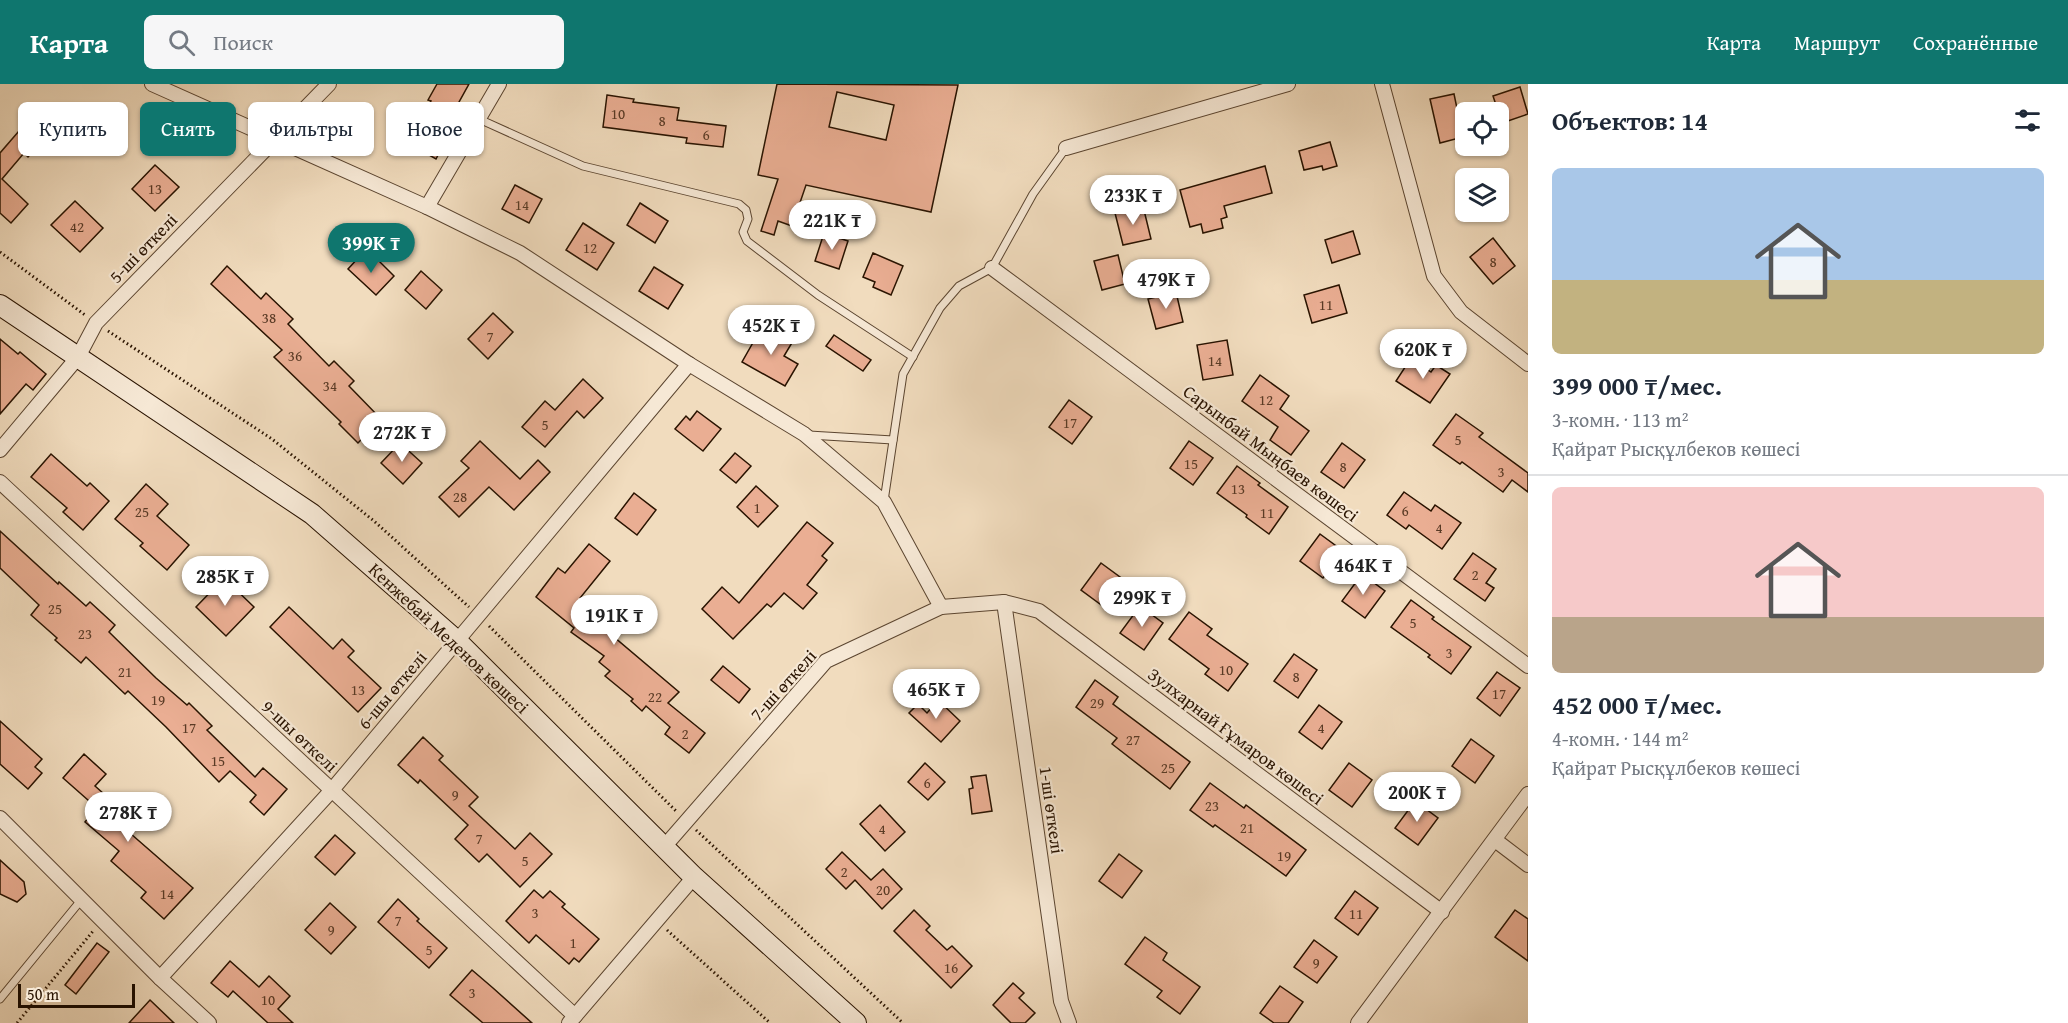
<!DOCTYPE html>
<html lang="ru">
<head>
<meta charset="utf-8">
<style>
  :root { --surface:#fff; --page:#f6f6f7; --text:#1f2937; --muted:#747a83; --line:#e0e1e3; --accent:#0f766e }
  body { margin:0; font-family:"Gentium Book Plus",serif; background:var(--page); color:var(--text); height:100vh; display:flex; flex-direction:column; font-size:22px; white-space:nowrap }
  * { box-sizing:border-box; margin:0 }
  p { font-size:20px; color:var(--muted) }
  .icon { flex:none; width:33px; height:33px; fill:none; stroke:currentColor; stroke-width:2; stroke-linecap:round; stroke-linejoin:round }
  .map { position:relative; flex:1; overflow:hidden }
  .details { display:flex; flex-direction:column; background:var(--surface); width:540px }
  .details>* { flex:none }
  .top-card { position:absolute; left:18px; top:18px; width:570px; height:54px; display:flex; gap:12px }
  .controls { position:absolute; left:1455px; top:18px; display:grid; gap:12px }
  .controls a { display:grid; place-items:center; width:54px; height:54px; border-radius:9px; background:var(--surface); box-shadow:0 2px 4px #0004; font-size:30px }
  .scale { position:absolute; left:18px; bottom:15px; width:117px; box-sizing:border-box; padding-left:6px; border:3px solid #291300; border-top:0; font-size:16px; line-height:21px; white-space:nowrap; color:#291300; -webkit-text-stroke:4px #f6e8d5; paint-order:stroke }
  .price { position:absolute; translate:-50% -51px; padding:0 14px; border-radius:21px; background:#fff; color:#222; font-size:20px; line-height:39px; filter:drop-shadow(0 2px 3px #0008) }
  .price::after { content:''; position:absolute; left:50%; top:36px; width:18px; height:14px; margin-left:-9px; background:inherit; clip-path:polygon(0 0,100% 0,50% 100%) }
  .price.current { background:var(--accent); color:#fff }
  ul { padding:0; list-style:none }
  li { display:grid; align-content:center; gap:12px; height:318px; padding:0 24px }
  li+li { border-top:2px solid var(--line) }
  li span { display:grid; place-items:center; height:186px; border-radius:9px; color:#555 }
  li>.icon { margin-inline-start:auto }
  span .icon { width:108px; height:108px; fill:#fffc; stroke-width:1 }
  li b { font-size:26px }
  h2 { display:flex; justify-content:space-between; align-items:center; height:72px; padding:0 24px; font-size:26px }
  .tag { padding:0 21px; border-radius:9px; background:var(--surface); box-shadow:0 2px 4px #0004; font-size:21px; line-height:54px }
  .tag.current { background:var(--accent); color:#fff }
  header { display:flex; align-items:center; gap:36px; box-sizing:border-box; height:84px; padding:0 30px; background:var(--accent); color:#fff }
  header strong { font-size:28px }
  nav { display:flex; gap:33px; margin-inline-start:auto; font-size:21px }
  .search { width:420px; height:54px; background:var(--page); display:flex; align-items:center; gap:15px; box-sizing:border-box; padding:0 21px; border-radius:9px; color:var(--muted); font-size:22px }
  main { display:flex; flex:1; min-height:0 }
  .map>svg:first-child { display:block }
</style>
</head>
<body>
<header>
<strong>Карта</strong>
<div class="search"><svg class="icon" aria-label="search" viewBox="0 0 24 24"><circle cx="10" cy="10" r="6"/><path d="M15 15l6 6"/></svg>Поиск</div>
<nav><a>Карта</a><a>Маршрут</a><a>Сохранённые</a></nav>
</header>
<main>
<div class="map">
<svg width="1528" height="939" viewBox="0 0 1528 939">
  <rect width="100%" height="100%" fill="#f1dcbe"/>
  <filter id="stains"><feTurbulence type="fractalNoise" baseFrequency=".00333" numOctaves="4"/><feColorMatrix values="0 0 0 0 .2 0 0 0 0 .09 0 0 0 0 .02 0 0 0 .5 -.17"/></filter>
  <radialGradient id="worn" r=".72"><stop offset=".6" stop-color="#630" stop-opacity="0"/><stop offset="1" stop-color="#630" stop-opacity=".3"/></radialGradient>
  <g fill="#eaae93" stroke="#291300" stroke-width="1.5" fill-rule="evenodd">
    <polygon points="437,0 469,0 443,47 449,50 436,75 408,59 431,17 428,16"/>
    <path d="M777 0 958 1 931 128 806 101 792 142 778 137 774 151 761 147 778 95 758 91ZM837 8 894 21 886 56 829 43Z"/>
    <polygon points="1520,3 1528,30 1502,39 1493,12"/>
    <polygon points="1454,10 1463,53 1440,59 1430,15"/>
    <polygon points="607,11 634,15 633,18 679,24 677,36 726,42 723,63 686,59 687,54 603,43"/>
    <polygon points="25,40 43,56 28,73 24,69 2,95 28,120 11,139 0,129 0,69"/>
    <polygon points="1330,58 1337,82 1323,86 1322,82 1304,86 1299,67"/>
    <polygon points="155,81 179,103 155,127 132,105"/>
    <polygon points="1265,82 1272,109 1224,122 1227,133 1221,135 1223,144 1203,149 1201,140 1190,143 1180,106"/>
    <polygon points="515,101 542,115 529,139 502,125"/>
    <polygon points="75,117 103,144 80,168 51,141"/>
    <polygon points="640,119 668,137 655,159 627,141"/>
    <polygon points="1143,122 1151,155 1123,161 1115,129"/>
    <polygon points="583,139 614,159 597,186 566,166"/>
    <polygon points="1353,147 1360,170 1332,179 1325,156"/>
    <polygon points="824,149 848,157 839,185 815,177"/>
    <polygon points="1493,154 1515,182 1493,200 1470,173"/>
    <polygon points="873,169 903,182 891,211 873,203 875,198 863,193"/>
    <polygon points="1118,171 1125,200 1102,206 1094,177"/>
    <polygon points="360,172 371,182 377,175 394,192 376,211 348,185"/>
    <polygon points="227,182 261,215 266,209 293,235 288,240 329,282 334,277 354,297 349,302 381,335 358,359 339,340 341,338 274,273 282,266 211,200"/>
    <polygon points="654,183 683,201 668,225 639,207"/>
    <polygon points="421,187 442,206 426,225 405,206"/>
    <polygon points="1339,201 1347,229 1312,239 1304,211"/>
    <polygon points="1176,208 1183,238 1156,245 1148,215"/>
    <polygon points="493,229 513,248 488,275 468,255"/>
    <polygon points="763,241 793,257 784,272 798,280 785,302 742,278"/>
    <polygon points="834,251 871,276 863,287 826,262"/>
    <polygon points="0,255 18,270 20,268 46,290 33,306 26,300 0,330"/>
    <polygon points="1227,256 1233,291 1203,296 1197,261"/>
    <polygon points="1411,274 1431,288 1436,281 1450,290 1430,319 1396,297"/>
    <polygon points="1260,291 1289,312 1280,325 1309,347 1291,371 1270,356 1278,343 1242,317"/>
    <polygon points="583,295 603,314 584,334 577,327 545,363 522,343 545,317 555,326"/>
    <polygon points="1069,316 1092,333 1072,360 1049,343"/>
    <polygon points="697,327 721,345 703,367 675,345 686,332 690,336"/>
    <polygon points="1456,330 1483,349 1479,353 1528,389 1528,408 1512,396 1503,408 1462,378 1460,380 1433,361"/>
    <polygon points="480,357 520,395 538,376 550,388 514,426 489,403 459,433 439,413 469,384 461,377"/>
    <polygon points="1189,357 1213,374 1193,401 1170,384"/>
    <polygon points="400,359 422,379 403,400 381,379"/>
    <polygon points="1342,359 1365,376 1344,404 1321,388"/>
    <polygon points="735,369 751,382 736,399 720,386"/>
    <polygon points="51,370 87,402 90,399 109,417 83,446 63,428 67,424 31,393"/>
    <polygon points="1237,382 1260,399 1258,401 1288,423 1269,450 1246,433 1247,431 1217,409"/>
    <polygon points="146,400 168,420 157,432 189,461 167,486 140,462 143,459 115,435"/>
    <polygon points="756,402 778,422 758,443 737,423"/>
    <polygon points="1404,408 1431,427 1435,421 1461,439 1442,465 1409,441 1406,445 1387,431"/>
    <polygon points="634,409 656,426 637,451 615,434"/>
    <polygon points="807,438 833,459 822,472 827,476 807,501 817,509 803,525 784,509 771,523 767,520 733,555 702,525 722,503 739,519"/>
    <polygon points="0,447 58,500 59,498 86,522 90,518 115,541 109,548 156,594 187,621 189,619 212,642 207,646 255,693 263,684 287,705 264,731 250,718 256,711 230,687 219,698 166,643 128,607 125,610 86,573 81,579 55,556 57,554 31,531 39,521 0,484"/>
    <polygon points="1320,450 1343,467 1323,494 1300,477"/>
    <polygon points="589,460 610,477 580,514 613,538 607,547 679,608 668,619 705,649 689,669 665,650 670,643 646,622 642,627 631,617 633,615 605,592 610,587 599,578 604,572 571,548 574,544 536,513 558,484 565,489"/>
    <polygon points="1473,469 1496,485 1486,499 1494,504 1485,517 1454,495"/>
    <polygon points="1101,479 1124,496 1104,523 1081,506"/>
    <polygon points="1362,490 1385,507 1365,534 1342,517"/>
    <polygon points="224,494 254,523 226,552 196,523"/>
    <polygon points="1411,516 1434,533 1432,535 1471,563 1451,590 1428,573 1430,571 1391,543"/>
    <polygon points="1140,522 1163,539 1144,566 1120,549"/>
    <polygon points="289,523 333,565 342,555 354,567 348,573 381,604 358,628 270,543"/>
    <polygon points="1189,528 1212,545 1207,551 1248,580 1228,607 1205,590 1209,585 1169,555"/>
    <polygon points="1294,570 1317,586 1298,614 1274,597"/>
    <polygon points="723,582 750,605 739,619 711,596"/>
    <polygon points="1497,588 1520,604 1500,632 1477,614"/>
    <polygon points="1095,596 1118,613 1113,620 1190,678 1170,705 1112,660 1117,654 1076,623"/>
    <polygon points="938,616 960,637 941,658 909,629 918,620 927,629"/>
    <polygon points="1319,621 1342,638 1322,665 1299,648"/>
    <polygon points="0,637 42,675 35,683 42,689 28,705 0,680"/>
    <polygon points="423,653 443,672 439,676 478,713 469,722 515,765 530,749 552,770 520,803 487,770 479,778 455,755 468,741 420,696 418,699 398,681"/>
    <polygon points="1471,655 1494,672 1475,699 1452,682"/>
    <polygon points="84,670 106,690 95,702 131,734 123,743 193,804 164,835 141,814 146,808 111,777 119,767 85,738 97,724 63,694"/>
    <polygon points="925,679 945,698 928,716 908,698"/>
    <polygon points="1349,679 1372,696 1352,723 1329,706"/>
    <polygon points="986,691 992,727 972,730 969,705 973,704 971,693"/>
    <polygon points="1210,699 1244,724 1246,721 1306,766 1286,792 1215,741 1213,743 1190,726"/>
    <polygon points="1415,717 1438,734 1418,761 1395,744"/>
    <polygon points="880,721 905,748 885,767 860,740"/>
    <polygon points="335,751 355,769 335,791 315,773"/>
    <polygon points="842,768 871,796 883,785 902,805 882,825 855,796 846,805 826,785"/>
    <polygon points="1119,770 1142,787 1122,814 1099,797"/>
    <polygon points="0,776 24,798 26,810 17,818 0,810"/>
    <polygon points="534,806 543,814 550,807 565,820 562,823 599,855 579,878 574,874 569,880 536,851 529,859 506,837"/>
    <polygon points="1355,807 1378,824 1358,851 1335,834"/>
    <polygon points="398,815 419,835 417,837 447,864 429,884 378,838"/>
    <polygon points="330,819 356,843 331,870 305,846"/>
    <polygon points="914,826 930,842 926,846 947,866 952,862 972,882 951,904 894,847"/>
    <polygon points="1515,826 1528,835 1528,877 1495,853"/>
    <polygon points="1145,853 1167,869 1163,876 1200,903 1180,930 1157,913 1162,907 1125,880"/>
    <polygon points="1314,856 1337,873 1317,899 1294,883"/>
    <polygon points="97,859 109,868 76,910 65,901"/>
    <polygon points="230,877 259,903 269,892 290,912 278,925 293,939 268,939 233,907 228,913 211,899"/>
    <polygon points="472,886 493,904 532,939 483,939 450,911"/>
    <polygon points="1013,899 1024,909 1019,914 1035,929 1025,939 1011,939 993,921"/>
    <polygon points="1280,902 1303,918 1288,939 1274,939 1260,929"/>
    <polygon points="150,916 174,939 129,939"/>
  </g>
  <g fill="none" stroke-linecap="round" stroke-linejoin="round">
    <defs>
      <g id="lane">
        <polyline points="479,35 583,82 739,120 746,126 748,135 743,148 747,157 818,211 913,273"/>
        <polyline points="809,351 893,356"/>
        <polyline points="884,417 903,290 940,224 959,202 992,184 1033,110 1066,64"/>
        <polyline points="0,915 82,815"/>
      </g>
      <g id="street">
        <polyline points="152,0 427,123 520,169 689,280 804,350 884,418 941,523"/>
        <polyline points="1382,0 1434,192 1461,228 1528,280"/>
        <polyline points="1066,64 1288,0"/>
        <polyline points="427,123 499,0"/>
        <polyline points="992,184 1528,582"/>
        <polyline points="0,366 78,273 96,239 329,0"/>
        <polyline points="0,398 575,932"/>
        <polyline points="1004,518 1061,917 1069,939"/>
        <polyline points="0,734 160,894 209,939"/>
        <polyline points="1495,756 1528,781"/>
        <polyline points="664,763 826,577 941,523 1004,518 1039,527 1442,828"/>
        <polyline points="160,894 332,706 689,280"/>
        <polyline points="569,939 694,793"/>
        <polyline points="1358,939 1528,710"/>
      </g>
      <polyline id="secondary" points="0,221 312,430 457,557 694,793 856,939"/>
    </defs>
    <use href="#lane" stroke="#5b4530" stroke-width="9"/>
    <use href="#street" stroke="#5b4530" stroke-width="16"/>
    <use href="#secondary" stroke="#291300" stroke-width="22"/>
    <g stroke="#291300" stroke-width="3" stroke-dasharray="1.5 3" stroke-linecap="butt">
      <polyline points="0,168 85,231"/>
      <polyline points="108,247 272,355 374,437 469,523"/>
      <polyline points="489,542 676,727"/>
      <polyline points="696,746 903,939"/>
      <polyline points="667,846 770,939"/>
      <polyline points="17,939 94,846"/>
    </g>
    <use href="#lane" stroke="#f6e8d5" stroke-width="7"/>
    <use href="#street" stroke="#f6e8d5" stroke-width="14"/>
    <use href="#secondary" stroke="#f6e8d5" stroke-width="20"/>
  </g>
  <g text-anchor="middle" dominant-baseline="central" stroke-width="4.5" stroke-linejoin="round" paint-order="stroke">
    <g font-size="15" fill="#593a25">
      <text x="618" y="29">10</text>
      <text x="662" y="36">8</text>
      <text x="706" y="50">6</text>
      <text x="155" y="104">13</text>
      <text x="522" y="120">14</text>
      <text x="77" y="142">42</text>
      <text x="590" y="163">12</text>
      <text x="1493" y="177">8</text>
      <text x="1326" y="220">11</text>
      <text x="269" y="233">38</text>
      <text x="490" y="252">7</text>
      <text x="295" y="271">36</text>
      <text x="1215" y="276">14</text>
      <text x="330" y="301">34</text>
      <text x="1266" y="315">12</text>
      <text x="1070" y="338">17</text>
      <text x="545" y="340">5</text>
      <text x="1458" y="355">5</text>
      <text x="1191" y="379">15</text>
      <text x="1343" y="382">8</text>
      <text x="1501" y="387">3</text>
      <text x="1238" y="404">13</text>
      <text x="460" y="412">28</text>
      <text x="757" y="423">1</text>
      <text x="1405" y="426">6</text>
      <text x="142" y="427">25</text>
      <text x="1267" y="428">11</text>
      <text x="1439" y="443">4</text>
      <text x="1475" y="490">2</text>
      <text x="55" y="524">25</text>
      <text x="1413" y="538">5</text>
      <text x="85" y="549">23</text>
      <text x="1449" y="568">3</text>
      <text x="1226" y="585">10</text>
      <text x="125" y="587">21</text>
      <text x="1296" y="592">8</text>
      <text x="358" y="605">13</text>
      <text x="1499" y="609">17</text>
      <text x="655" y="612">22</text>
      <text x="158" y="615">19</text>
      <text x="1097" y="618">29</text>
      <text x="189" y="643">17</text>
      <text x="1321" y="643">4</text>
      <text x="685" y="649">2</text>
      <text x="1133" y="655">27</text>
      <text x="218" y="676">15</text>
      <text x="1168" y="683">25</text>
      <text x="927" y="698">6</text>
      <text x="455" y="710">9</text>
      <text x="1212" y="721">23</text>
      <text x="1247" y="743">21</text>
      <text x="882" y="744">4</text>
      <text x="479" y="754">7</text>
      <text x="1284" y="771">19</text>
      <text x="525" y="776">5</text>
      <text x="844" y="787">2</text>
      <text x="883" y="805">20</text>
      <text x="167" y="809">14</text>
      <text x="535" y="828">3</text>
      <text x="1356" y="829">11</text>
      <text x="398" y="836">7</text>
      <text x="331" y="845">9</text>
      <text x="573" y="858">1</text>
      <text x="429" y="865">5</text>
      <text x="1316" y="878">9</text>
      <text x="951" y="883">16</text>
      <text x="472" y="908">3</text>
      <text x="268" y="915">10</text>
    </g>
    <g font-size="18" fill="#291300" stroke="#f6e8d5">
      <text transform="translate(143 164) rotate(-46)">5-ші өткелі</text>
      <text transform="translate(1271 369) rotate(37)">Сарынбай Мыңбаев көшесі</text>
      <text transform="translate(449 554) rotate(43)">Кенжебай Меденов көшесі</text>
      <text transform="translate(783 601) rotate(-48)">7-ші өткелі</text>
      <text transform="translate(392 606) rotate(-50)">6-шы өткелі</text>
      <text transform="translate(300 652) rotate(43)">9-шы өткелі</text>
      <text transform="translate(1236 652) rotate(37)">Зулхарнай Ғұмаров көшесі</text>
      <text transform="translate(1052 726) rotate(82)">1-ші өткелі</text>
    </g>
  </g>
  <rect width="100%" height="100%" filter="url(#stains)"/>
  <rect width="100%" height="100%" fill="url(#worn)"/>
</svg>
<div class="controls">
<a><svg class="icon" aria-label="locate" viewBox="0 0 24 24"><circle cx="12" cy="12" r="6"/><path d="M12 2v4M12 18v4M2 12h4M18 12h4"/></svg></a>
<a><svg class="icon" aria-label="layers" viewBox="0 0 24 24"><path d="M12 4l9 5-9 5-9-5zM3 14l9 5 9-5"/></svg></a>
</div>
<div class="scale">50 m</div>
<b class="price" style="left:1133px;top:142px">233K ₸</b>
<b class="price" style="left:832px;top:167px">221K ₸</b>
<b class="price current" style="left:371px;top:190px">399K ₸</b>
<b class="price" style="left:1166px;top:226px">479K ₸</b>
<b class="price" style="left:771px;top:272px">452K ₸</b>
<b class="price" style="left:1423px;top:296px">620K ₸</b>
<b class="price" style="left:402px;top:379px">272K ₸</b>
<b class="price" style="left:1363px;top:512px">464K ₸</b>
<b class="price" style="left:225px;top:523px">285K ₸</b>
<b class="price" style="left:1142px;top:544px">299K ₸</b>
<b class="price" style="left:614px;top:562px">191K ₸</b>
<b class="price" style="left:936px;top:636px">465K ₸</b>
<b class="price" style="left:1417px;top:739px">200K ₸</b>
<b class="price" style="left:128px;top:759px">278K ₸</b>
<div class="top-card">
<a class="tag">Купить</a>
<a class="tag current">Снять</a>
<a class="tag">Фильтры</a>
<a class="tag">Новое</a>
</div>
</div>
<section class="details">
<h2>Объектов: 14<svg class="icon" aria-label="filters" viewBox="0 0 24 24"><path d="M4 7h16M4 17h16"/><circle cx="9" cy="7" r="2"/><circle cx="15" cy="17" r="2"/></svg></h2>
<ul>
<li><span style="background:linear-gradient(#a9c7e8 60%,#c2b280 0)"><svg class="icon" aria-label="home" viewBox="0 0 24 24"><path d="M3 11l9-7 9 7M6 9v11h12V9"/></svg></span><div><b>399 000 ₸/мес.</b><p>3-комн. · 113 m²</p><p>Қайрат Рысқұлбеков көшесі</p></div></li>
<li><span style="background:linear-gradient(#f6c9c9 70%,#b9a48a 0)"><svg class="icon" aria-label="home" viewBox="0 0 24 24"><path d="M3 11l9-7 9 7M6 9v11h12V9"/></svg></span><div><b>452 000 ₸/мес.</b><p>4-комн. · 144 m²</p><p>Қайрат Рысқұлбеков көшесі</p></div></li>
</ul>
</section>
</main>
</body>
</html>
